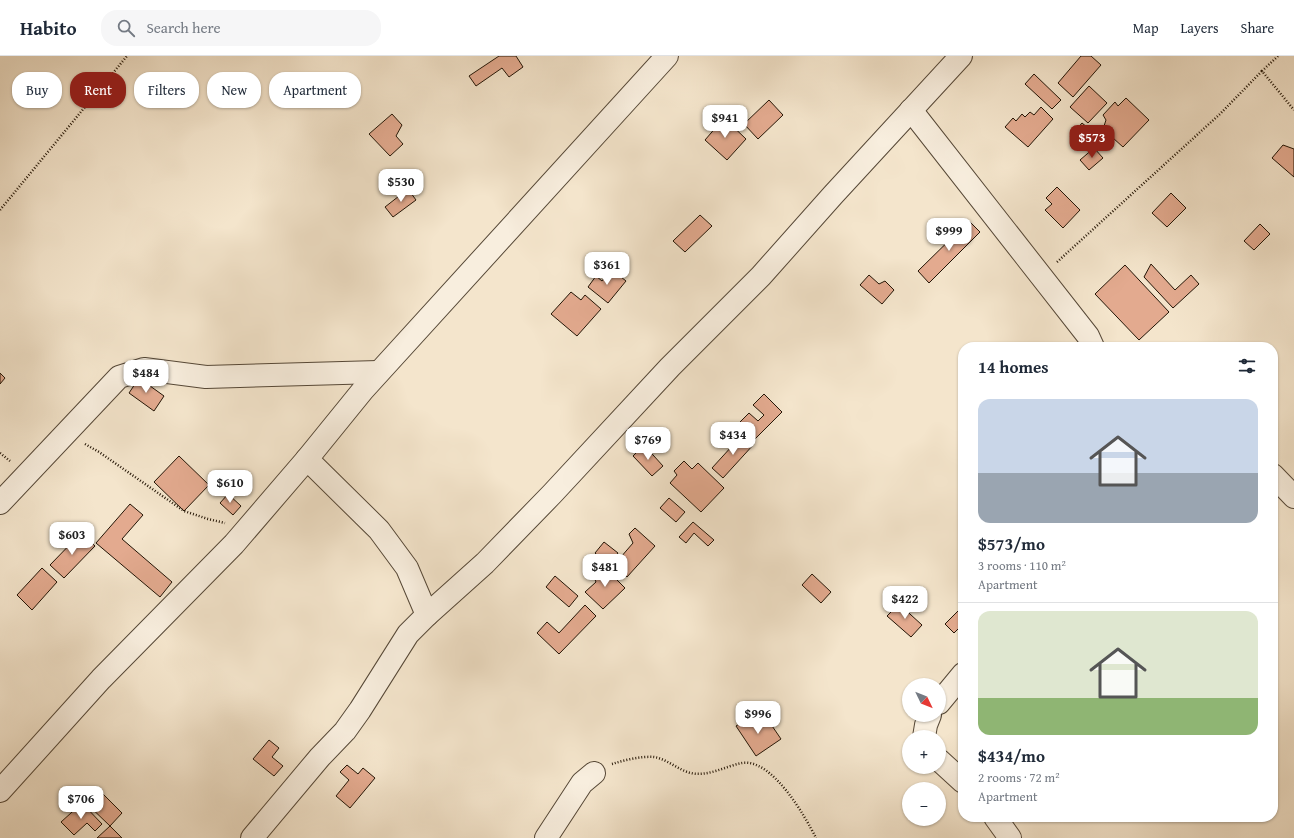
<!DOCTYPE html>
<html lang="en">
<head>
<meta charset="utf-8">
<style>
  :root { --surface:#fff; --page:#f6f6f7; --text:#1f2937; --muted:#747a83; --line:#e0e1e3; --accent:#8f2418 }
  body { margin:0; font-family:"Gentium Book Plus",serif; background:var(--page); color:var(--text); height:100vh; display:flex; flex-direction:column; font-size:15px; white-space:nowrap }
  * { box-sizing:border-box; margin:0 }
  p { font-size:13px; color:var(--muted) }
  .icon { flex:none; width:22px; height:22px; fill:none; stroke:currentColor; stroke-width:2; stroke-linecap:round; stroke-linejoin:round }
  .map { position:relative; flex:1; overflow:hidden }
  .sheet { position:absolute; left:958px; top:286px; width:320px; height:480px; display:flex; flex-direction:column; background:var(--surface); border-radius:16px; box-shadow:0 1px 3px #0004 }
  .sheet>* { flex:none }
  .guide { position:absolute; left:12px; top:16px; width:380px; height:36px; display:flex; gap:8px }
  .needle { width:26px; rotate:133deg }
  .tools { position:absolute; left:902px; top:622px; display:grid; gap:8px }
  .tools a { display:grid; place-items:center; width:44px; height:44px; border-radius:50%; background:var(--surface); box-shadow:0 1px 3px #0004; font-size:20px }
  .price { position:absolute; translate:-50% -34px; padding:0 9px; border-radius:8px; background:#fff; color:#222; font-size:13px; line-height:26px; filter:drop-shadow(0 1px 2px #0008) }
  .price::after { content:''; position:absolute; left:50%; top:24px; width:12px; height:9px; margin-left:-6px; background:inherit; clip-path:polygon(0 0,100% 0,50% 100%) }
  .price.selected { background:var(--accent); color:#fff }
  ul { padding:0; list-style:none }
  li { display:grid; align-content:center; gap:8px; height:212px; padding:0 20px }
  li+li { border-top:1px solid var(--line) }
  li span { display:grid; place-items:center; height:124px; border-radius:12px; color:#555 }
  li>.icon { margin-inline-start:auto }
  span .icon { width:72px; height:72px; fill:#fffc; stroke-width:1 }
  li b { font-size:17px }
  h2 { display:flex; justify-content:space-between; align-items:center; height:48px; padding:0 20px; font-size:17px }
  .chip { padding:0 14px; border-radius:16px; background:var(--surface); box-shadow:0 1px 3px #0004; font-size:14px; line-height:36px }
  .chip.selected { background:var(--accent); color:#fff }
  header { display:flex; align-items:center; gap:24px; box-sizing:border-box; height:56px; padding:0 20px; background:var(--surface); border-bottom:1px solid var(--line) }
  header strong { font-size:19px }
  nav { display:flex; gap:22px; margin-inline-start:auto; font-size:14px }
  .search { width:280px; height:36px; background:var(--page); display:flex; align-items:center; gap:10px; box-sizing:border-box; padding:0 14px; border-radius:16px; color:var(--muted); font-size:15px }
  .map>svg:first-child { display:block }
</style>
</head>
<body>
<header>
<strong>Habito</strong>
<div class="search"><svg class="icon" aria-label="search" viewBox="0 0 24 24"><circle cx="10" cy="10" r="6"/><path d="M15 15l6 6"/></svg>Search here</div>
<nav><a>Map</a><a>Layers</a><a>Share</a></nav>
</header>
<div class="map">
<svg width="1294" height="782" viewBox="0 0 1294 782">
  <rect width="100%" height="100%" fill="#f4e5cc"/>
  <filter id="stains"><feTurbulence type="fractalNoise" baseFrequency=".005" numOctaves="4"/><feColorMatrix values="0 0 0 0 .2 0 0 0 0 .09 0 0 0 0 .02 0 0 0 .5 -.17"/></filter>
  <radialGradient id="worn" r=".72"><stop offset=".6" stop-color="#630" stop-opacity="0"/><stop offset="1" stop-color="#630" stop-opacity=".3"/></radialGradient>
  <g fill="#e3aa8f" stroke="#221405">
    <polygon points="499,0 516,0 523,11 509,21 502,12 476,30 469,20"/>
    <polygon points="1081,0 1091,0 1101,9 1073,41 1058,27"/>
    <polygon points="1034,18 1061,44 1052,53 1025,28"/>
    <polygon points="1089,30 1107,47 1088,67 1070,51"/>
    <polygon points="1126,42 1149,64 1123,91 1103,73 1106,64 1103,59 1115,46 1118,50"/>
    <polygon points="769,44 783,59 758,83 744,68"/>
    <polygon points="1041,51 1053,63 1028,91 1005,71 1013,62 1016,65 1022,58 1025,61 1030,56 1034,59"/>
    <polygon points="392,58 402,69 396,80 403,88 390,100 369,78"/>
    <polygon points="724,62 746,83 727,104 705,84"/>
    <polygon points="1082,67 1094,77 1082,91 1070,81"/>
    <polygon points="1283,89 1294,93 1294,121 1272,102"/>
    <polygon points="1094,92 1103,102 1089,114 1080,104"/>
    <polygon points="1057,131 1080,154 1063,172 1045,154 1052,148 1046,142"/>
    <polygon points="408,133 416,144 393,161 385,151"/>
    <polygon points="1171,137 1186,152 1167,171 1152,157"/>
    <polygon points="700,159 712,170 685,196 673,185"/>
    <polygon points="969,165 980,176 929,227 918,215"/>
    <polygon points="1260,168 1270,178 1254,194 1244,185"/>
    <polygon points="1151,208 1175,234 1191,219 1199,228 1173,252 1144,221"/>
    <polygon points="1125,209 1169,256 1139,284 1095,238"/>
    <polygon points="611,213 626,225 608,247 588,231 596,220 602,225"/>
    <polygon points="869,219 879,228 885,225 894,234 882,248 860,229"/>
    <polygon points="571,236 581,244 585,239 601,253 577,280 551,258"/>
    <polygon points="0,317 5,322 0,328"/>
    <polygon points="139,322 164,340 154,355 129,337"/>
    <polygon points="764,338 782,356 755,383 739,367 749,357 758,365 764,359 753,349"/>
    <polygon points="743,378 754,388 723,422 712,412"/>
    <polygon points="644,389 663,410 652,420 633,400"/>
    <polygon points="179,400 209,429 184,455 154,426"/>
    <polygon points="684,405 692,413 698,407 724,432 701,456 670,427 677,419 674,415"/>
    <polygon points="228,438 241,450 233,459 220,447"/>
    <polygon points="669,442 685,456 676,466 660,452"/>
    <polygon points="130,448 143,459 122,483 172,526 160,541 96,487"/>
    <polygon points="693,466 714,484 708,490 694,477 686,487 679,481"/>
    <polygon points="635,472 655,490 627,521 614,509 633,487 629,478"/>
    <polygon points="81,477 95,490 64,522 50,509"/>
    <polygon points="604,486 618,497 608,509 595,497"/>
    <polygon points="604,511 625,532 603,553 585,536 596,526 594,521"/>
    <polygon points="42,512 57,526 32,554 17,539"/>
    <polygon points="812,518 831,536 821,547 802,529"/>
    <polygon points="555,520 578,540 569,551 546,531"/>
    <polygon points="899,548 922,569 911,581 887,560"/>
    <polygon points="585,549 596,560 559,598 537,577 547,566 559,577"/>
    <polygon points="963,550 963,568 954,577 945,568"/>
    <polygon points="747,663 768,664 781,683 756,700 736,670"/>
    <polygon points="269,684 279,692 272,701 283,710 274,720 253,703"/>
    <polygon points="347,709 358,718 363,712 375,722 350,752 336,740 349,724 340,716"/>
    <polygon points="97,732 122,757 110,770 84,745"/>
    <polygon points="82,747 102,768 95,775 87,767 74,779 61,766"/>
    <polygon points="110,770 122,782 97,782"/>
  </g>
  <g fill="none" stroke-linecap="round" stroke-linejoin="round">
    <defs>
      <g id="minor">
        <polyline points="911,54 1088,280 1093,291"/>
        <polyline points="307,403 379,474 407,512 427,559"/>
        <polyline points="1273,419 1294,441"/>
        <polyline points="0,447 119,321 144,313 206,321 378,316"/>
        <polyline points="939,647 963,618"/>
        <polyline points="924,681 926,669 930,659"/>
        <polyline points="939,704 963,726"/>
        <polyline points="0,735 101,623 234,488 307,403 363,334 667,0"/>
        <polyline points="995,761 1010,782"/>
        <polyline points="252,782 320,701 345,675 360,654 408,578 427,559 485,507 552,438 670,311 761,220 833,139 961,0"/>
        <polyline points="546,782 582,727 594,717"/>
      </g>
    </defs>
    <use href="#minor" stroke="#564837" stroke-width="24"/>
    <g stroke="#221405" stroke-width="2.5" stroke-dasharray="1 2" stroke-linecap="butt">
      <polyline points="1278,0 1262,15 1294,54"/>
      <polyline points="0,154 127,0"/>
      <polyline points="1057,206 1220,58 1262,15"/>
      <polyline points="85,388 99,396 184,455 208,463 225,467"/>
      <polyline points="0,397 10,405"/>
      <path d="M612 708C625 704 641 700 654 701 667 703 678 714 691 717 708 721 726 710 742 707 772 702 805 760 816 782"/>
    </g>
    <use href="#minor" stroke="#f8eede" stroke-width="22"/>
  </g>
  <rect width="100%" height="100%" filter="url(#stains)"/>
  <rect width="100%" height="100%" fill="url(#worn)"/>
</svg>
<div class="tools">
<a><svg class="needle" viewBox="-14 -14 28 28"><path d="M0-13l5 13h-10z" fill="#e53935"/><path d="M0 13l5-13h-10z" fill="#747a83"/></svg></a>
<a>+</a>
<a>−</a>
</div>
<b class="price" style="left:725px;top:83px">$941</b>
<b class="price selected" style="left:1092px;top:103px">$573</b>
<b class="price" style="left:401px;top:147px">$530</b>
<b class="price" style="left:949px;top:196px">$999</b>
<b class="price" style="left:607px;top:230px">$361</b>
<b class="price" style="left:146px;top:338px">$484</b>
<b class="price" style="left:733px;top:400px">$434</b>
<b class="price" style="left:648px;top:405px">$769</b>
<b class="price" style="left:230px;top:448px">$610</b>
<b class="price" style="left:72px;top:500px">$603</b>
<b class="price" style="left:605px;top:532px">$481</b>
<b class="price" style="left:905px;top:564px">$422</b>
<b class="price" style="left:758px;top:679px">$996</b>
<b class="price" style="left:81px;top:764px">$706</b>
<div class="guide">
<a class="chip">Buy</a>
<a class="chip selected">Rent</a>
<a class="chip">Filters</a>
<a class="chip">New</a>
<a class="chip">Apartment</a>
</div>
<section class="sheet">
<h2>14 homes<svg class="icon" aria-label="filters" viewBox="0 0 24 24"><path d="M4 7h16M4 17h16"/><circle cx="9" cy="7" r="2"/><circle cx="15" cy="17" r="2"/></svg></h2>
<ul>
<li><span style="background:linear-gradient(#c9d6e8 60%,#9aa5b1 0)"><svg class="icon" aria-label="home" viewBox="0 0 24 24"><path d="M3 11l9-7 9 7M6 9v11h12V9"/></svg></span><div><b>$573/mo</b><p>3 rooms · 110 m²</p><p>Apartment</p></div></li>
<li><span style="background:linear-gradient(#dfe7d0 70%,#8fb573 0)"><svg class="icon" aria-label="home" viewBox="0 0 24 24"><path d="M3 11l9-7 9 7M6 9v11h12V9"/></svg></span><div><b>$434/mo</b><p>2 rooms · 72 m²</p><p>Apartment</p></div></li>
</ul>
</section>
</div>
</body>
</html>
